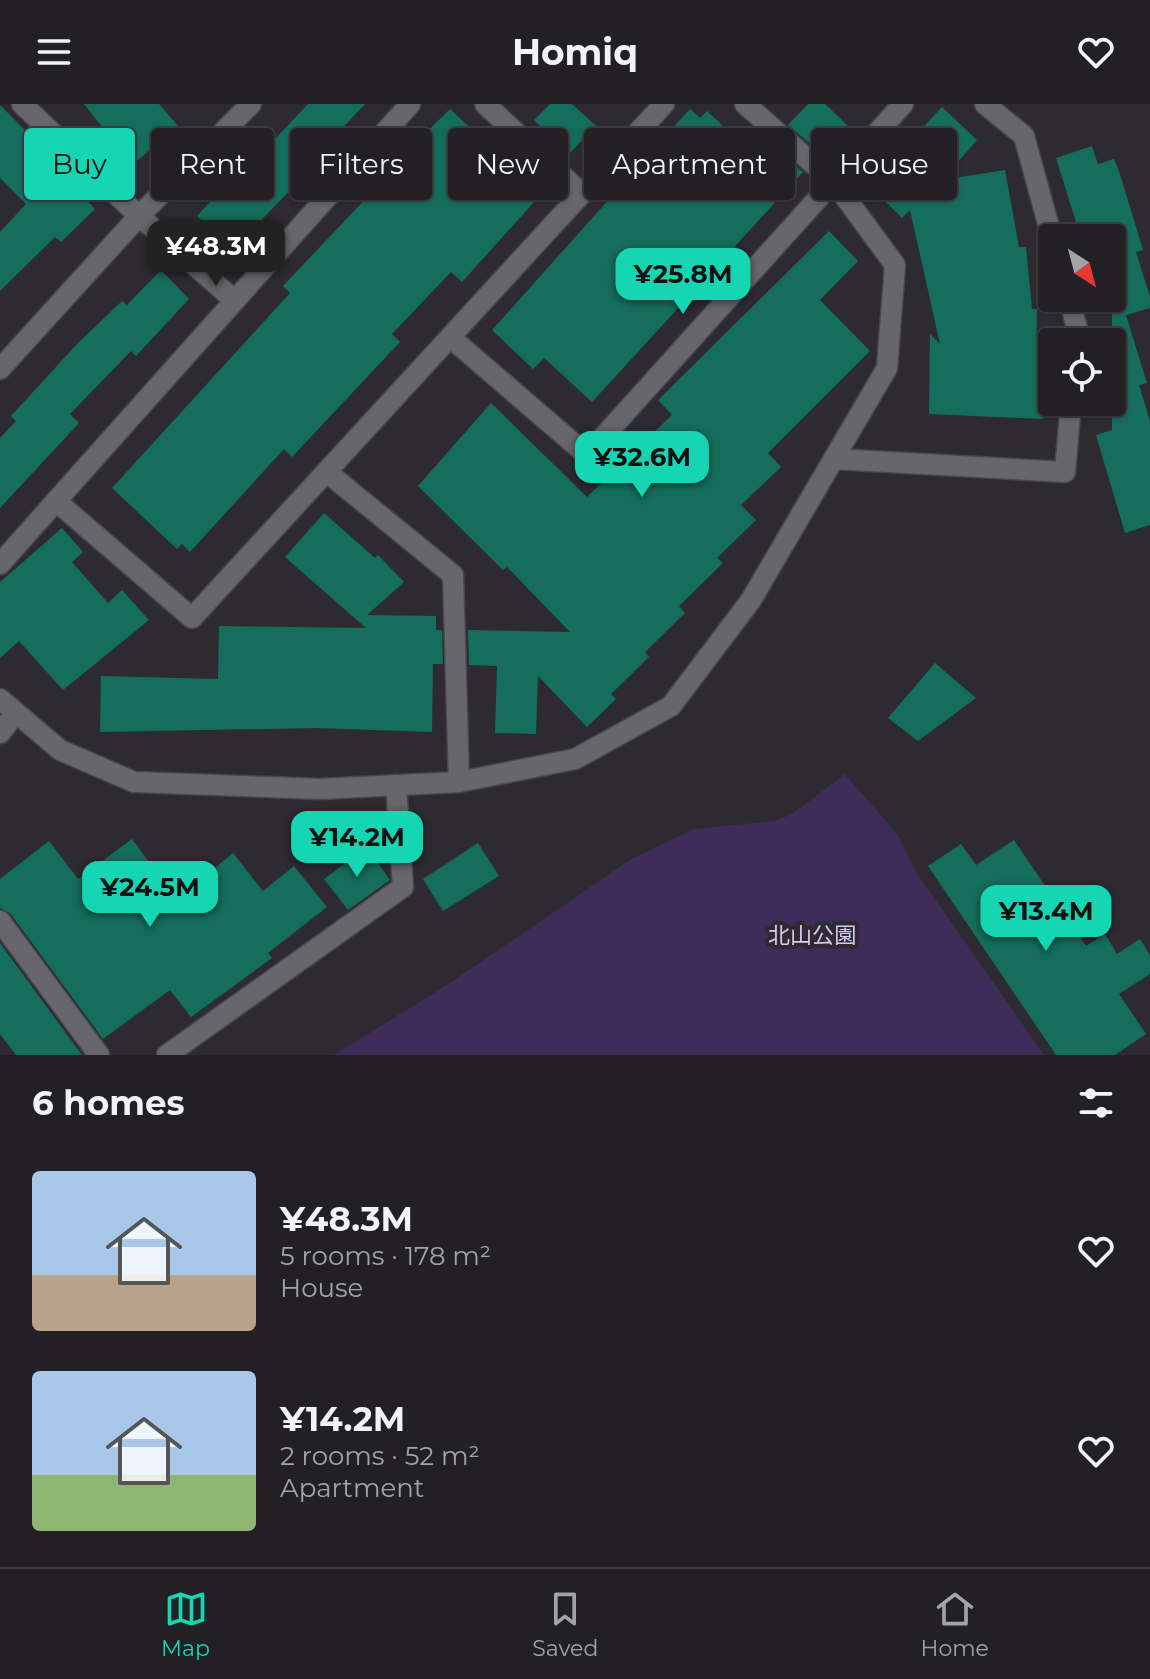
<!DOCTYPE html>
<html lang="en">
<head>
<meta charset="utf-8">
<style>
  :root { --surface:#222025; --page:#2a282d; --text:#f1f3f6; --muted:#a2a3a7; --line:#3f3e42; --accent:#16d5b3 }
  body { margin:0; font-family:Montserrat,"Noto Sans JP",sans-serif; background:var(--page); color:var(--text); height:100vh; display:flex; flex-direction:column; font-size:30px; white-space:nowrap }
  * { box-sizing:border-box; margin:0 }
  p { font-size:26px; color:var(--muted) }
  .icon { flex:none; width:44px; height:44px; fill:none; stroke:currentColor; stroke-width:2; stroke-linecap:round; stroke-linejoin:round }
  .map { position:relative; height:951px; overflow:hidden }
  .side { display:flex; flex-direction:column; background:var(--surface); flex:1 }
  .side>* { flex:none }
  .banner { position:absolute; left:24px; top:24px; width:1102px; height:72px; display:flex; gap:16px }
  .needle { width:52px; rotate:144deg }
  .fabs { position:absolute; left:1038px; top:120px; display:grid; gap:16px }
  .fabs a { display:grid; place-items:center; width:88px; height:88px; border-radius:8px; background:var(--surface); box-shadow:0 2px 6px #0004,0 0 0 2px var(--line); font-size:40px }
  .price { position:absolute; translate:-50% -68px; padding:0 18px; border-radius:16px; background:var(--accent); color:#111; font-size:26px; line-height:52px; filter:drop-shadow(0 2px 4px #0008) }
  .price::after { content:''; position:absolute; left:50%; top:48px; width:24px; height:18px; margin-left:-12px; background:inherit; clip-path:polygon(0 0,100% 0,50% 100%) }
  .price.current { background:#222; color:#fff }
  ul { padding:0; list-style:none }
  li { display:flex; align-items:center; gap:24px; height:200px; padding:0 32px }
  li span { display:grid; place-items:center; flex:none; width:224px; height:160px; border-radius:8px; color:#555 }
  li>.icon { margin-inline-start:auto }
  span .icon { width:96px; height:96px; fill:#fffc; stroke-width:1 }
  li b { font-size:34px }
  h2 { display:flex; justify-content:space-between; align-items:center; height:96px; padding:0 32px; font-size:34px }
  .tag { padding:0 28px; border-radius:8px; background:var(--surface); box-shadow:0 2px 6px #0004,0 0 0 2px var(--line); font-size:28px; line-height:72px }
  .tag.current { background:var(--accent); color:#111 }
  header { display:flex; justify-content:space-between; align-items:center; height:104px; padding:0 32px; background:var(--surface); font-size:36px; font-weight:700 }
  .tab-bar { display:flex; justify-content:space-around; align-items:center; height:112px; border-top:2px solid var(--line); background:var(--surface); font-size:22px; color:var(--muted) }
  .tab-bar a { display:grid; justify-items:center; gap:4px }
  .tab-bar .current { color:var(--accent) }
  .map>svg:first-child { display:block }
</style>
</head>
<body>
<header><svg class="icon" aria-label="menu" viewBox="0 0 24 24"><path d="M4 6h16M4 12h16M4 18h16"/></svg>Homiq<svg class="icon" aria-label="heart" viewBox="0 0 24 24"><path d="M12 20l-8-8c-3-5 5-10 8-4 3-6 11-1 8 4z"/></svg></header>
<div class="map">
<svg width="1150" height="951" viewBox="0 0 1150 951">
  <rect width="100%" height="100%" fill="#2d2b31"/>
  <polygon fill="#3d2d58" points="845,670 897,730 916,768 1044,951 334,951 450,879 633,754 694,725 775,717 792,710"/>
  <g fill="#156e5c">
    <polygon points="84,0 159,0 178,22 132,61"/>
    <polygon points="308,0 365,0 299,70 303,73 233,145 197,112 222,85 225,88"/>
    <polygon points="550,0 572,0 596,22 569,50 534,16"/>
    <polygon points="808,0 825,0 848,22 821,49 788,21"/>
    <polygon points="0,1 82,84 78,88 95,105 61,138 55,133 0,187 0,128 26,100 0,74"/>
    <polygon points="942,3 977,36 942,76 1005,66 1019,143 1026,143 1032,205 1037,205 1036,267 1046,268 1043,315 929,310 930,230 940,240 910,106 902,114 871,83 921,33 917,30"/>
    <polygon points="450,5 479,32 472,39 535,97 462,178 451,168 392,230 400,238 292,353 284,345 190,448 182,440 177,445 112,384 290,189 283,182 372,88 369,85"/>
    <polygon points="690,5 700,14 707,7 757,54 771,40 803,68 592,298 544,254 533,265 492,226"/>
    <polygon points="1092,42 1098,60 1114,55 1119,67 1143,146 1136,148 1150,193 1150,204 1126,211 1147,279 1139,281 1150,317 1150,421 1125,429 1096,331 1112,326 1112,134 1081,134 1056,54"/>
    <polygon points="829,127 858,157 820,196 870,247 768,349 781,363 741,401 756,416 717,454 723,459 679,502 685,509 645,548 649,553 611,590 616,595 587,623 538,572 536,630 495,629 497,562 469,561 468,526 570,528 507,463 503,466 418,382 491,299 587,393 672,311 658,296"/>
    <polygon points="161,166 189,195 136,252 131,247 70,310 79,319 0,404 0,334 16,317 11,312 77,240 122,197 127,201"/>
    <polygon points="324,409 375,454 378,451 404,478 367,511 436,512 436,526 442,526 443,560 433,560 432,628 316,624 100,628 101,572 218,575 219,522 366,524 285,453"/>
    <polygon points="62,424 83,448 72,458 108,499 122,486 149,516 63,586 19,537 0,554 0,478"/>
    <polygon points="935,559 976,594 918,637 888,614"/>
    <polygon points="132,735 172,789 175,787 179,793 233,749 263,787 294,762 327,803 268,849 272,854 191,913 170,886 103,935 10,809 0,804 0,775 49,737 78,775"/>
    <polygon points="1014,736 1086,842 1105,830 1117,850 1140,835 1150,851 1150,870 1119,890 1146,930 1115,951 1056,951 928,762 961,740 976,761"/>
    <polygon points="478,739 499,772 443,807 423,775"/>
    <polygon points="367,743 390,776 348,806 324,775"/>
    <polygon points="0,839 82,951 16,951 0,930"/>
  </g>
  <g fill="none" stroke-linecap="round" stroke-linejoin="round">
    <defs>
      <g id="minor">
        <polyline points="22,0 139,112 234,196"/>
        <polyline points="485,0 582,90"/>
        <polyline points="985,0 1024,32 1052,134"/>
        <polyline points="1069,194 1077,224 1076,238"/>
        <polyline points="451,234 587,351 903,0"/>
        <polyline points="0,265 139,112 251,0"/>
        <polyline points="834,355 1065,368 1071,298"/>
        <polyline points="328,369 453,471 459,678"/>
        <polyline points="56,397 410,0"/>
        <polyline points="0,460 56,397 192,514 664,0"/>
        <polyline points="0,595 60,646 134,678 320,685 459,678 575,655 671,602 751,496 887,264 895,161 834,78 745,0"/>
        <polyline points="0,629 15,610"/>
        <polyline points="0,817 99,951"/>
        <polyline points="167,951 403,783 396,681"/>
      </g>
    </defs>
    <use href="#minor" stroke="#48464c" stroke-width="23"/>
    <use href="#minor" stroke="#67666a" stroke-width="20"/>
  </g>
  <g text-anchor="middle" dominant-baseline="central" stroke-width="8" stroke-linejoin="round" paint-order="stroke">
    <g font-size="22" fill="#d7caf1" stroke="#2d2b31">
      <text x="812" y="831">北山公園</text>
    </g>
  </g>
</svg>
<div class="fabs">
<a><svg class="needle" viewBox="-14 -14 28 28"><path d="M0-13l5 13h-10z" fill="#e53935"/><path d="M0 13l5-13h-10z" fill="#a2a3a7"/></svg></a>
<a><svg class="icon" aria-label="locate" viewBox="0 0 24 24"><circle cx="12" cy="12" r="6"/><path d="M12 2v4M12 18v4M2 12h4M18 12h4"/></svg></a>
</div>
<b class="price current" style="left:216px;top:184px">¥48.3M</b>
<b class="price" style="left:683px;top:212px">¥25.8M</b>
<b class="price" style="left:642px;top:395px">¥32.6M</b>
<b class="price" style="left:357px;top:775px">¥14.2M</b>
<b class="price" style="left:150px;top:825px">¥24.5M</b>
<b class="price" style="left:1046px;top:849px">¥13.4M</b>
<div class="banner">
<a class="tag current">Buy</a>
<a class="tag">Rent</a>
<a class="tag">Filters</a>
<a class="tag">New</a>
<a class="tag">Apartment</a>
<a class="tag">House</a>
</div>
</div>
<section class="side">
<h2>6 homes<svg class="icon" aria-label="filters" viewBox="0 0 24 24"><path d="M4 7h16M4 17h16"/><circle cx="9" cy="7" r="2"/><circle cx="15" cy="17" r="2"/></svg></h2>
<ul>
<li><span style="background:linear-gradient(#a9c7e8 65%,#b9a48a 0)"><svg class="icon" aria-label="home" viewBox="0 0 24 24"><path d="M3 11l9-7 9 7M6 9v11h12V9"/></svg></span><div><b>¥48.3M</b><p>5 rooms · 178 m²</p><p>House</p></div><svg class="icon" aria-label="heart" viewBox="0 0 24 24"><path d="M12 20l-8-8c-3-5 5-10 8-4 3-6 11-1 8 4z"/></svg></li>
<li><span style="background:linear-gradient(#a9c7e8 65%,#8fb573 0)"><svg class="icon" aria-label="home" viewBox="0 0 24 24"><path d="M3 11l9-7 9 7M6 9v11h12V9"/></svg></span><div><b>¥14.2M</b><p>2 rooms · 52 m²</p><p>Apartment</p></div><svg class="icon" aria-label="heart" viewBox="0 0 24 24"><path d="M12 20l-8-8c-3-5 5-10 8-4 3-6 11-1 8 4z"/></svg></li>
</ul>
</section>
<nav class="tab-bar">
<a class="current"><svg class="icon" aria-label="map" viewBox="0 0 24 24"><path d="M3 6l6-2 6 2 6-2v14l-6 2-6-2-6 2zM9 4v14M15 6v14"/></svg>Map</a>
<a><svg class="icon" aria-label="saved" viewBox="0 0 24 24"><path d="M7 4h10v16l-5-4-5 4z"/></svg>Saved</a>
<a><svg class="icon" aria-label="home" viewBox="0 0 24 24"><path d="M3 11l9-7 9 7M6 9v11h12V9"/></svg>Home</a>
</nav>
</body>
</html>
